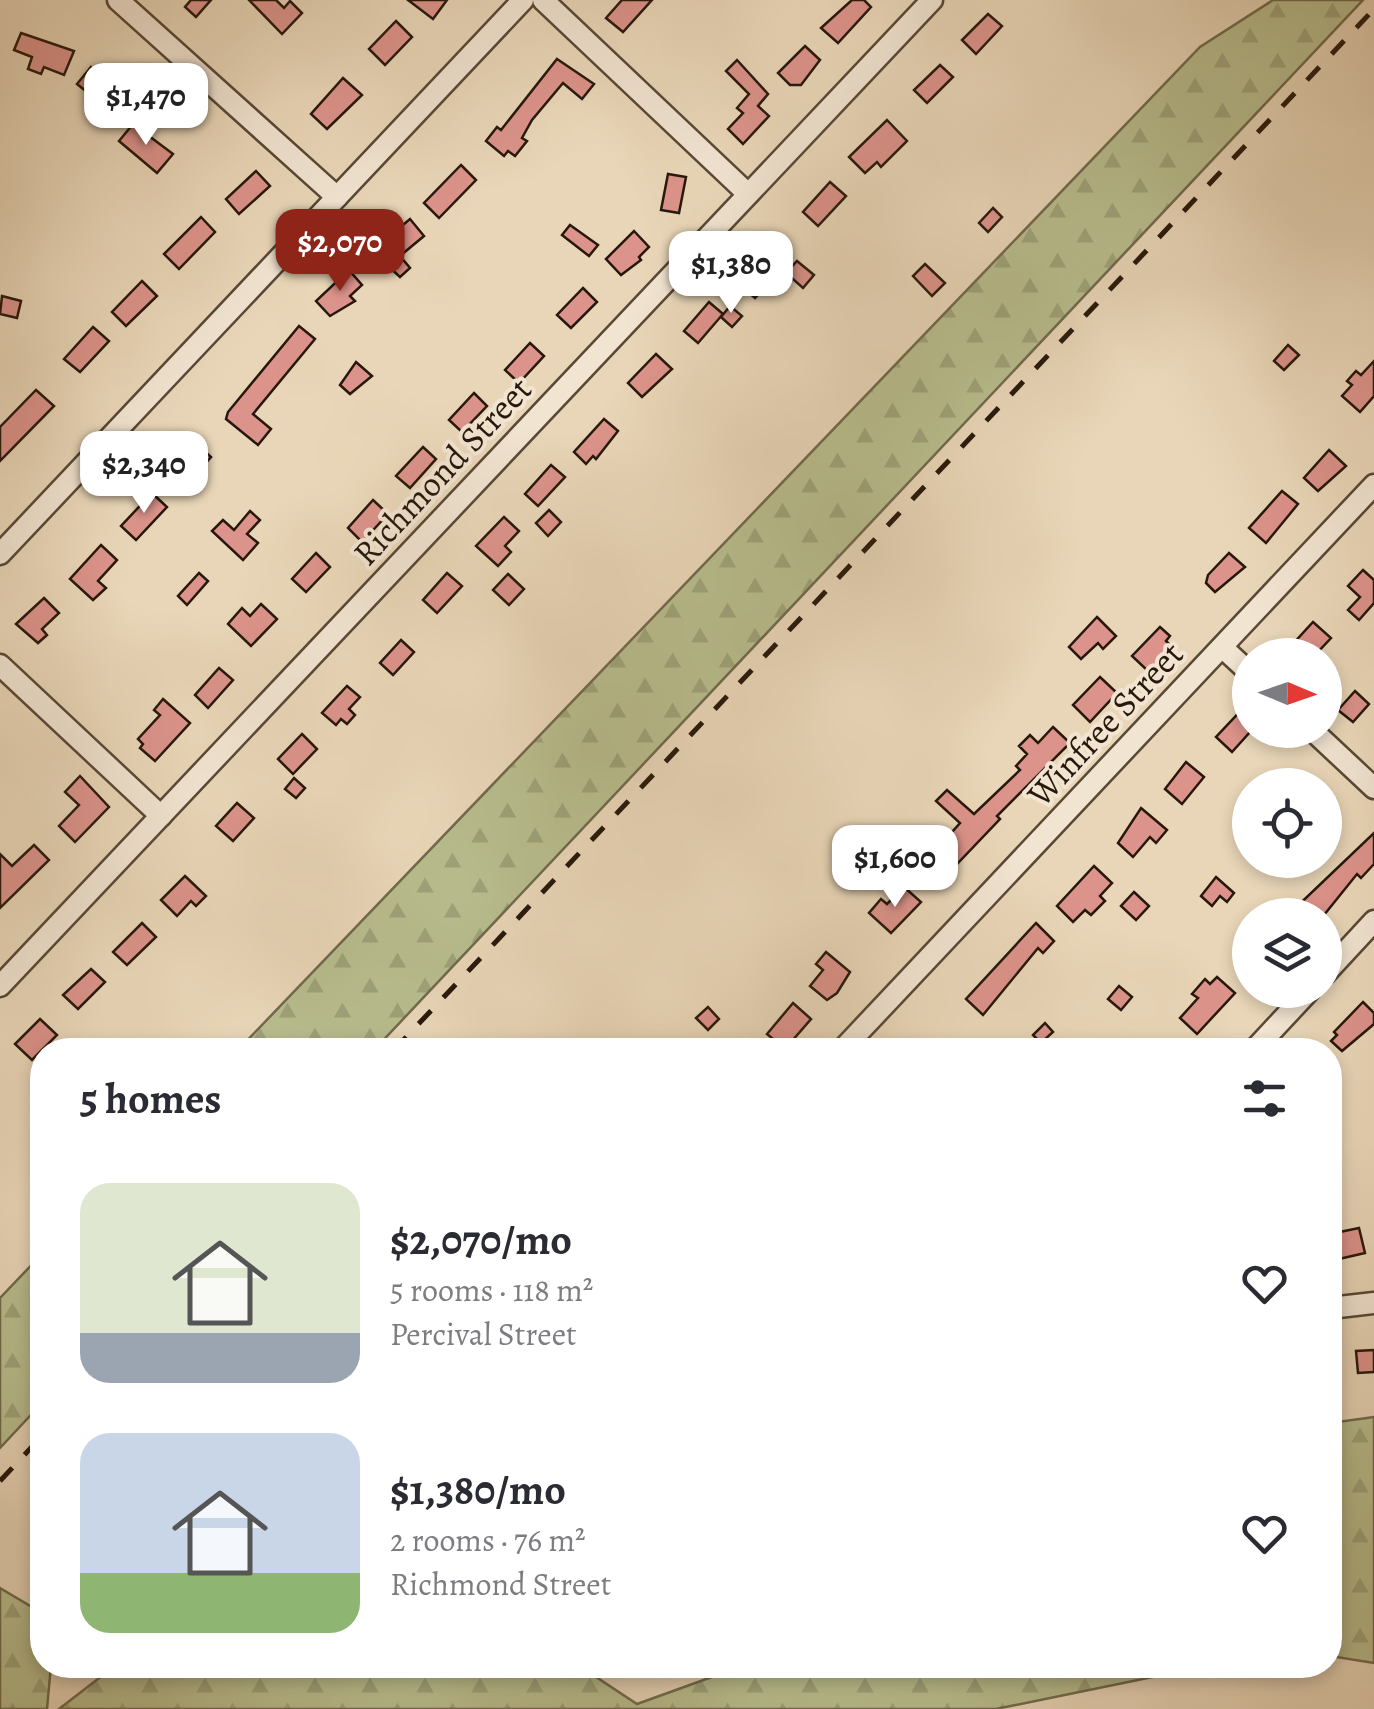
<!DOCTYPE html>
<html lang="en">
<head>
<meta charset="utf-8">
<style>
  :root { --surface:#fff; --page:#f2f2f3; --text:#2b2b33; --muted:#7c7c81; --accent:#8f2418 }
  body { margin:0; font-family:Alegreya,serif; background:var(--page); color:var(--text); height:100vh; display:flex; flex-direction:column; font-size:38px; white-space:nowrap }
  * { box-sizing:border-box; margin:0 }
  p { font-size:32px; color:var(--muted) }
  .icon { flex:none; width:55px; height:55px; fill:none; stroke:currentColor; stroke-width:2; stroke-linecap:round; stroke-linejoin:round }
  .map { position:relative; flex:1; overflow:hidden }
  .panel { position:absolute; left:30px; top:1038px; width:1312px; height:640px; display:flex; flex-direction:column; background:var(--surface); border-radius:40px; box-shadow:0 5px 15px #0003 }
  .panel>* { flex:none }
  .needle { width:65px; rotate:92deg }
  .fabs { position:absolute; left:1232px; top:638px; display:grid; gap:20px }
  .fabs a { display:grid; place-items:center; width:110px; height:110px; border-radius:50%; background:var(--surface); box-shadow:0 5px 15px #0003; font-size:50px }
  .price { position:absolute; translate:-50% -85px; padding:0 22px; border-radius:20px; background:#fff; color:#222; font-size:32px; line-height:65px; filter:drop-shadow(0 2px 5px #0008) }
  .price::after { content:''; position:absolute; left:50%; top:60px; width:30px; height:22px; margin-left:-15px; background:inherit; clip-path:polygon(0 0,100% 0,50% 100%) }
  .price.on { background:var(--accent); color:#fff }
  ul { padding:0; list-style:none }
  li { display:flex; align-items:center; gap:30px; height:250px; padding:0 50px }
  li span { display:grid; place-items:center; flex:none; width:280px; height:200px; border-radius:30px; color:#555 }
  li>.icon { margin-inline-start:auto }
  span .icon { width:120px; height:120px; fill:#fffc; stroke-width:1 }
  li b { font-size:42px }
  h2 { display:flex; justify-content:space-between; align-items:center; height:120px; padding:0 50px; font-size:42px }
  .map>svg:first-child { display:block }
</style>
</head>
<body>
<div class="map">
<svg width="1374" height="1709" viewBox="0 0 1374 1709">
  <defs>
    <pattern id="forest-firs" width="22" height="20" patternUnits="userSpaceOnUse" patternTransform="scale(2.5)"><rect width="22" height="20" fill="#b8bd8e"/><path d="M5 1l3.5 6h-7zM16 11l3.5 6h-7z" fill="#9ea279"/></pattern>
  </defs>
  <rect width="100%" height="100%" fill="#e9d6b8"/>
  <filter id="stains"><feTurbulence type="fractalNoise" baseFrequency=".002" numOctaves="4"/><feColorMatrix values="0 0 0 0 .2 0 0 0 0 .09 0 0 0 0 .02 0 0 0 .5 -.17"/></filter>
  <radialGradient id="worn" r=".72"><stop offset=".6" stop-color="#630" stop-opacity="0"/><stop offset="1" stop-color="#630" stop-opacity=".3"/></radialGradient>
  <g fill="url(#forest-firs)" stroke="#706a4c" stroke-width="2.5">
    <polygon points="1273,0 1363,0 374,1050 238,1050 1200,47"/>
    <polygon points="42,1254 42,1403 0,1448 0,1298"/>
    <polygon points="1374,1417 1374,1663 1330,1656 1330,1423"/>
    <polygon points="0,1588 42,1613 42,1665 51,1665 47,1709 0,1709"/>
    <polygon points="116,1665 578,1665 637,1704 745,1665 1211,1665 996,1709 59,1709"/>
  </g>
  <g fill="#dc938b" stroke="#27180b" stroke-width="2.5">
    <polygon points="191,0 211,0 196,17 185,7"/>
    <polygon points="249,0 276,0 284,8 290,1 302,13 282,34"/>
    <polygon points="408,0 447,0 433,19"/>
    <polygon points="622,0 652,0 623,32 606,18"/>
    <polygon points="852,0 864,0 871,7 838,43 821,28"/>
    <polygon points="988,14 1002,26 976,54 962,40"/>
    <polygon points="396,21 412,37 385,65 369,49"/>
    <polygon points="21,33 74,51 64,75 44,67 41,74 28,69 32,57 14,50"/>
    <polygon points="805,46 820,60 801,85 790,85 778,73"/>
    <polygon points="557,59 594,84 582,99 563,83 532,120 522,138 527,141 515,156 508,151 504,156 486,141 497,127 501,130"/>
    <polygon points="737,60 768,94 758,106 769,116 743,144 728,129 743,113 737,108 749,94 726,71"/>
    <polygon points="940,65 953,77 927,103 914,90"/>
    <polygon points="91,67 126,94 112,112 77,84"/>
    <polygon points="343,78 362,95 327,129 311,114"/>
    <polygon points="887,120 907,141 881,167 877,162 865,173 849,157"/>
    <polygon points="133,124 173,154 157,173 119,141"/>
    <polygon points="461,165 476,180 439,218 424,203"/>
    <polygon points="256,171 270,186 239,214 226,199"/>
    <polygon points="668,174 686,177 679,213 661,210"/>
    <polygon points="830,182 846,196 818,226 803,212"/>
    <polygon points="993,208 1002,217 988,232 979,223"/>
    <polygon points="201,217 215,232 179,269 164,254"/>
    <polygon points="410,219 424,236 400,256 410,268 400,277 372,251"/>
    <polygon points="570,225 598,245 589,256 562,235"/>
    <polygon points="634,231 649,247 639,257 641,260 621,275 606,259"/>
    <polygon points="766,258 780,271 755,298 741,286"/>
    <polygon points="797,261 814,275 803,288 786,273"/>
    <polygon points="925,264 945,283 932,296 913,276"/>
    <polygon points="349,270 362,285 350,296 355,301 330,316 316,301"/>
    <polygon points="142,281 157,296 126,326 112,312"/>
    <polygon points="583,288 597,302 571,328 557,315"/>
    <polygon points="2,296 21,301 17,318 0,314"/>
    <polygon points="709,302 723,314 698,343 684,331"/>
    <polygon points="730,306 742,316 732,327 721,317"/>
    <polygon points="299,326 315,339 253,414 271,429 258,445 226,419 228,412"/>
    <polygon points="93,327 109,341 80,372 64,359"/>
    <polygon points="530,343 544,356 519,383 505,370"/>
    <polygon points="1288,345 1299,355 1284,370 1274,361"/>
    <polygon points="656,354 672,369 642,397 628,383"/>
    <polygon points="1374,361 1374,396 1360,412 1342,396 1352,385 1347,381 1356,371 1361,375"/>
    <polygon points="356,362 372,376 350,394 340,385"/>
    <polygon points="36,390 54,406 0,461 0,427"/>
    <polygon points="474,393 487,406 462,432 449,420"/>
    <polygon points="604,419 618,431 596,459 593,456 586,464 574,452"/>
    <polygon points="196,443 211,457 188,483 173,469"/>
    <polygon points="423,447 436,459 410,488 396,476"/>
    <polygon points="1329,450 1346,466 1318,491 1304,478"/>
    <polygon points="551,465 565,477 538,506 525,494"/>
    <polygon points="1282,491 1298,504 1266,543 1249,528"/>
    <polygon points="152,493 167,507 136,540 121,526"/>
    <polygon points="373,500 388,514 362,542 348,528"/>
    <polygon points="549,510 561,522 548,536 536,523"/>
    <polygon points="250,511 260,520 247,534 258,543 243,560 212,531 223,520 234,530"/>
    <polygon points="504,517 519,531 505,546 511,552 498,566 476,546"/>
    <polygon points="101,545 117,560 98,581 106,588 93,600 70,579"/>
    <polygon points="316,553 330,567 306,592 292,579"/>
    <polygon points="1229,553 1245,567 1215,592 1206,583 1208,575"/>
    <polygon points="1363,570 1374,580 1374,603 1359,620 1348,610 1360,597 1348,586"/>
    <polygon points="199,573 208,581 187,605 178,596"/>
    <polygon points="447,573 462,586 437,613 423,600"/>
    <polygon points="508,574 524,589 509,605 493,590"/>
    <polygon points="44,598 59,613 42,629 47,635 38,643 16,624"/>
    <polygon points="261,604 277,619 251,646 228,624 242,608 250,616"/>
    <polygon points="1097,617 1116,636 1103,649 1098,643 1081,659 1069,647"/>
    <polygon points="1313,622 1331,638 1315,655 1290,655 1295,650 1291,646"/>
    <polygon points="1160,627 1170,636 1166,641 1172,647 1149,672 1132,656"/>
    <polygon points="401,640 414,652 393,675 380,663"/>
    <polygon points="219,668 233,680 208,708 195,695"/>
    <polygon points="1100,677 1117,693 1090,722 1073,705"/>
    <polygon points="347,686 360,697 349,709 355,715 347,724 341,719 336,725 322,713"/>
    <polygon points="1355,691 1369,704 1353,722 1338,710"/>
    <polygon points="163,699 190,723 155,761 140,748 143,744 138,739 160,715 154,710"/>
    <polygon points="1250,701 1250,732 1232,752 1216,737"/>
    <polygon points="1053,727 1070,743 997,816 1000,819 936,886 917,868 932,852 925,846 936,835 943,842 960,823 936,801 947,790 974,814 1020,770 1016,766 1027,754 1019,746 1030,735 1038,743"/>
    <polygon points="302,734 317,749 293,774 278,759"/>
    <polygon points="1186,762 1204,777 1182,804 1165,789"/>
    <polygon points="80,776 109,807 75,842 59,826 79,805 65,792"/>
    <polygon points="294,778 305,788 296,798 285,789"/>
    <polygon points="237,803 254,818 233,841 216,826"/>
    <polygon points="1141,808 1167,830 1156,843 1150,837 1133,857 1118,843"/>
    <polygon points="1374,833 1374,864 1361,878 1357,874 1324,915 1288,915"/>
    <polygon points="34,845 49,860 0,908 0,854 12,866"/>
    <polygon points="1094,866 1112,883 1100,896 1105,901 1091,915 1085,910 1073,922 1057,906"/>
    <polygon points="185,876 206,896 196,906 191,901 177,916 161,900"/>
    <polygon points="1216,877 1234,893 1227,902 1220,896 1212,906 1201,896"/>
    <polygon points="904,887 921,902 891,933 869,913 881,899 887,904"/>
    <polygon points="1134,892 1149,906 1136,920 1121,906"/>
    <polygon points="142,923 156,937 127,965 113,952"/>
    <polygon points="1036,923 1054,941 1043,953 1038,948 983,1015 966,999"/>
    <polygon points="826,952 850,972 837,993 827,1000 810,986 823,970 816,964"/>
    <polygon points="91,969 105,982 78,1009 63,995"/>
    <polygon points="1217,977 1235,993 1197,1034 1180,1018 1198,998 1192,994 1205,979 1210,984"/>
    <polygon points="1119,986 1132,997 1121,1010 1108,999"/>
    <polygon points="1363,1002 1374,1013 1374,1024 1342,1051 1331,1041 1337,1035 1334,1032"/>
    <polygon points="793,1003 811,1019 785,1049 767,1034"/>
    <polygon points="708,1007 719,1019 708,1030 696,1018"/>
    <polygon points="40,1019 57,1035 32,1060 15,1044"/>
    <polygon points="1045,1023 1053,1032 1041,1043 1033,1035"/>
    <polygon points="1359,1228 1365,1253 1339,1259 1336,1246 1330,1248 1330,1234"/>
    <polygon points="1374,1350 1374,1372 1358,1373 1356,1351"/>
  </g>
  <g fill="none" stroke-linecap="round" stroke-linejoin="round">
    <defs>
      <g id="minor">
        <polyline points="118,0 337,197"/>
        <polyline points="543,0 748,194"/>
        <polyline points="0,554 523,0"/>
        <polyline points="1222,647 1250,673"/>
        <polyline points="0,665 161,816"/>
        <polyline points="1312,730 1374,788"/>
        <polyline points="1325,974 1374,921"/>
        <polyline points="0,986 932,0"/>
        <polyline points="842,1050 1374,485"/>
        <polyline points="1254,1050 1310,990"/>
        <polyline points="1330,1308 1374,1303"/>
      </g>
    </defs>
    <use href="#minor" stroke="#584836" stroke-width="25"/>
    <use href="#minor" stroke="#f1e4d1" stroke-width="20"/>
    <g stroke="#27180b" stroke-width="5" stroke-dasharray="18 18" stroke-linecap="butt">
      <polyline points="394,1050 1374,9"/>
      <polyline points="0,1481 42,1436"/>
    </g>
  </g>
  <g text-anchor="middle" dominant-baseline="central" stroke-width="8" stroke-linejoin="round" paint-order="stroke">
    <g font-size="35" fill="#27180b" stroke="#f1e4d1">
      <text transform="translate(442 471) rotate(-47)">Richmond Street</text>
      <text transform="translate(1105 724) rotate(-47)">Winfree Street</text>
    </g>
  </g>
  <rect width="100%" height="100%" filter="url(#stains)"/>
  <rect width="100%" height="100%" fill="url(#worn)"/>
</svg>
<div class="fabs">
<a><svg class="needle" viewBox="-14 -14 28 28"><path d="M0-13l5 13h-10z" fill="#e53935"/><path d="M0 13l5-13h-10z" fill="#7c7c81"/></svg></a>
<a><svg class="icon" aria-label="locate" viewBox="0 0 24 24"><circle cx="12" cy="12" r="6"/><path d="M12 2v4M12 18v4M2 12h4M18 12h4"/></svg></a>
<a><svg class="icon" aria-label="layers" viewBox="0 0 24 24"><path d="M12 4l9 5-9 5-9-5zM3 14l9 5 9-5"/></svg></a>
</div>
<b class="price" style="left:146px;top:148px">$1,470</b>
<b class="price on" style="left:340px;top:294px">$2,070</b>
<b class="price" style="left:731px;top:316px">$1,380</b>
<b class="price" style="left:144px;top:516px">$2,340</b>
<b class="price" style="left:895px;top:910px">$1,600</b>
<section class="panel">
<h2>5 homes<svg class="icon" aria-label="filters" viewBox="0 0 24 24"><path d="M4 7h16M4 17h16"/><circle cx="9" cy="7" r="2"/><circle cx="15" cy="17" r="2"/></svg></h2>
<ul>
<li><span style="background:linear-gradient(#dfe7d0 75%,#9aa5b1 0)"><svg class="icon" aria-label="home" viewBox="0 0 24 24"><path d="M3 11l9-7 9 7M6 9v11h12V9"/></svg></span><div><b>$2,070/mo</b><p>5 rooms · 118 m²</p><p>Percival Street</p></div><svg class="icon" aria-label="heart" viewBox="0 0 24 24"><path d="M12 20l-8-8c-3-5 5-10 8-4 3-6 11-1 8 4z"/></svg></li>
<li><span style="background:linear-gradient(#c9d6e8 70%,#8fb573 0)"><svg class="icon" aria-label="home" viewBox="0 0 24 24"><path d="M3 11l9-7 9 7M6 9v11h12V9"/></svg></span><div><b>$1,380/mo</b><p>2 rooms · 76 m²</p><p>Richmond Street</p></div><svg class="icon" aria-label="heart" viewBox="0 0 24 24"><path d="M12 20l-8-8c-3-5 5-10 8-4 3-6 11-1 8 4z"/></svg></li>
</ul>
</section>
</div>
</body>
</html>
